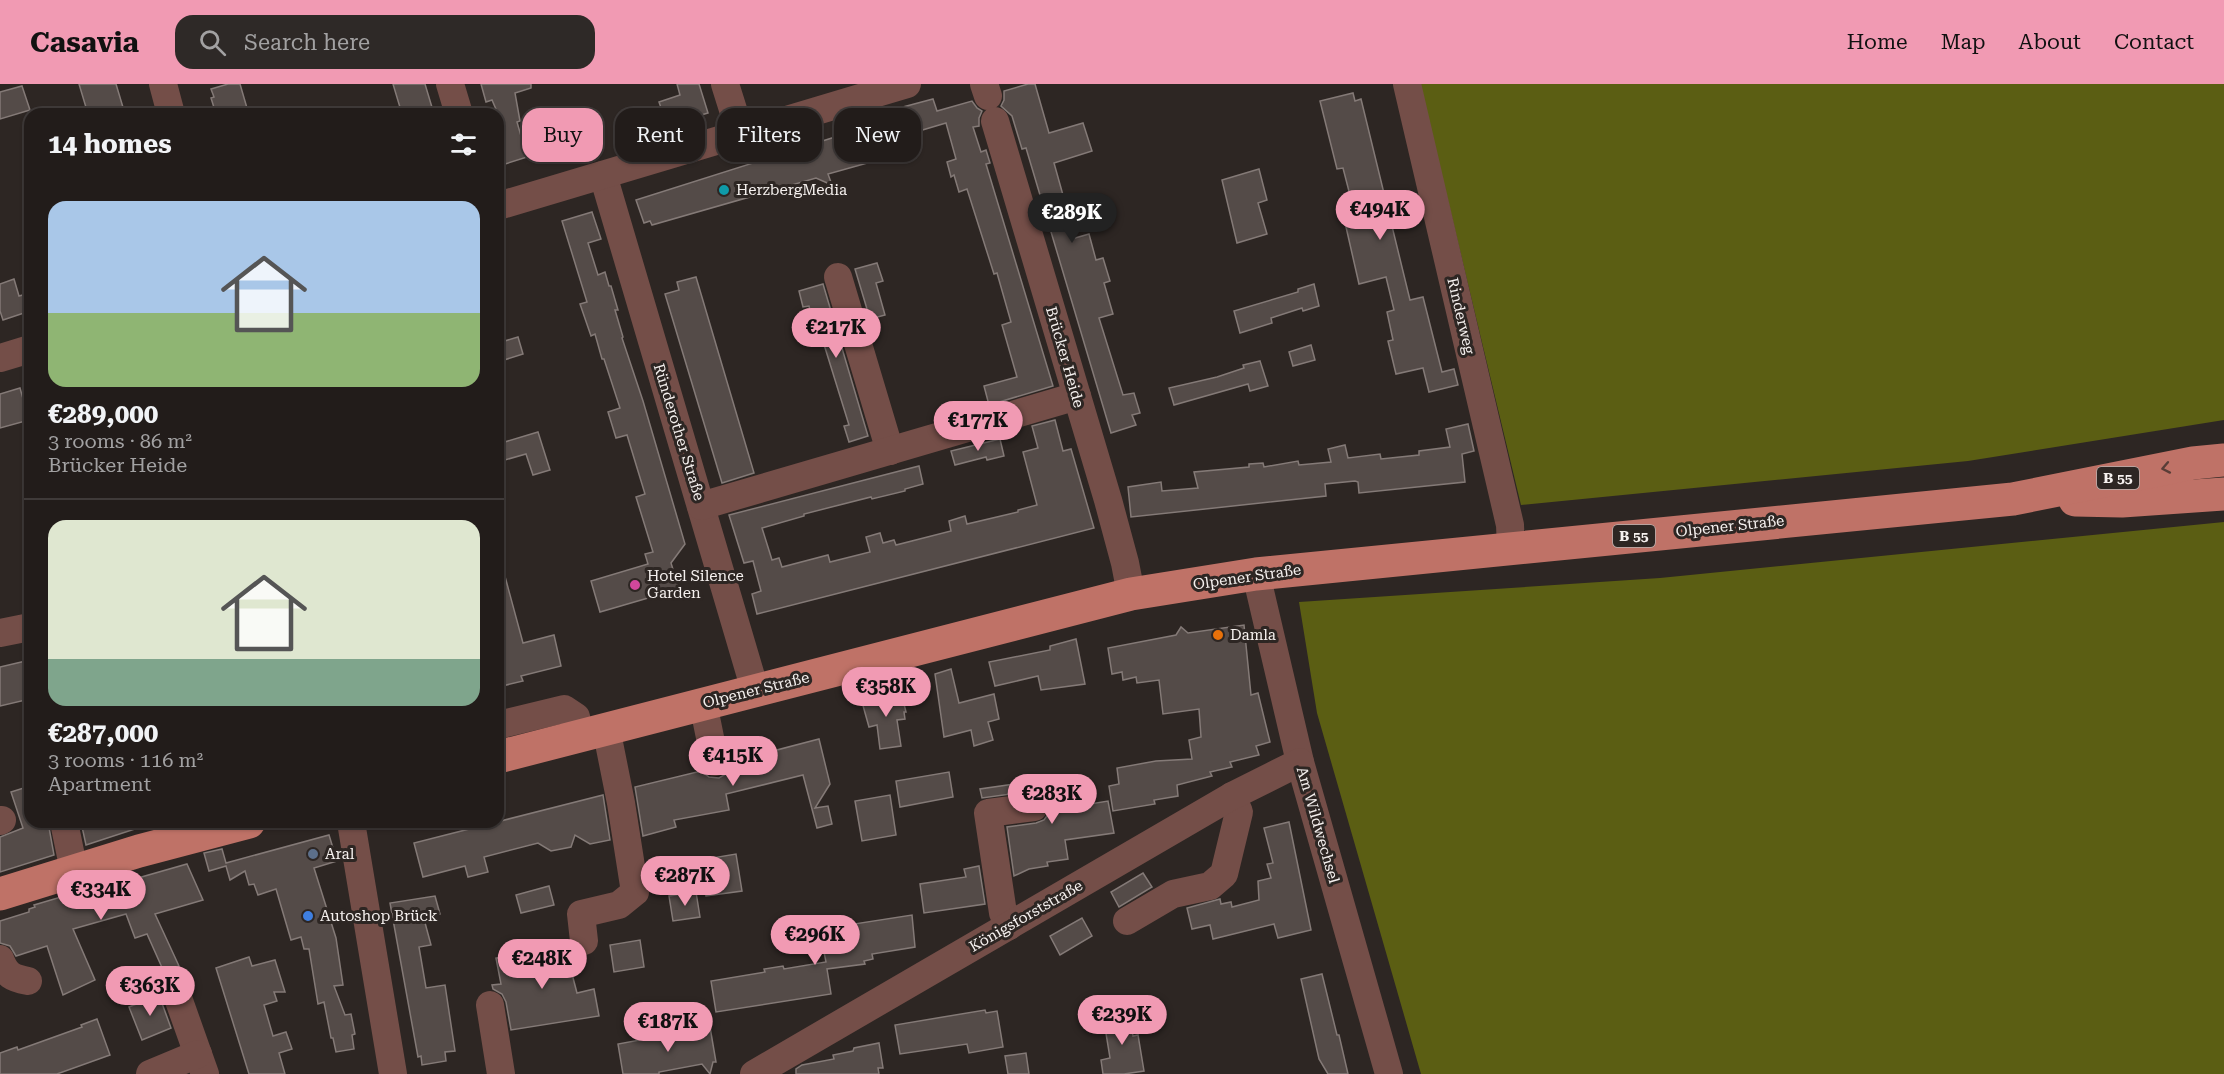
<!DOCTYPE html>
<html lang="en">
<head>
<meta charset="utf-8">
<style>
  :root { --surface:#221c1a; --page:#2e2927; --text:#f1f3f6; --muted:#a2a1a2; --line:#3f3a39; --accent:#f19ab3 }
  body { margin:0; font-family:"Roboto Serif",serif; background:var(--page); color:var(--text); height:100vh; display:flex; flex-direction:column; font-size:22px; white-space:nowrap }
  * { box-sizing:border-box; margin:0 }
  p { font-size:20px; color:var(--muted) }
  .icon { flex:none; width:33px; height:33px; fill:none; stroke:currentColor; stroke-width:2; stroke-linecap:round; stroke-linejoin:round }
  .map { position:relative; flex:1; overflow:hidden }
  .drawer { position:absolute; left:24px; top:24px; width:480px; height:720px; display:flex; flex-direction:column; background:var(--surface); border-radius:18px; box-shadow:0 2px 4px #0004,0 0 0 2px var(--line) }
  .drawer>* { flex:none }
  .top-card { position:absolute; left:522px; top:24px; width:570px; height:54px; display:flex; gap:12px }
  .price { position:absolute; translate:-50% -51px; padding:0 14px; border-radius:21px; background:var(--accent); color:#111; font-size:20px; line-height:39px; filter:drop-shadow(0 2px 3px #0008) }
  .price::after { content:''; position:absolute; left:50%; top:36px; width:18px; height:14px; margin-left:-9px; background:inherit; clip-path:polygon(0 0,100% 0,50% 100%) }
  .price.on { background:#222; color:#fff }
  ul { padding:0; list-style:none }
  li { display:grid; align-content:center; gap:12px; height:318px; padding:0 24px }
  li+li { border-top:2px solid var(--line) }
  li span { display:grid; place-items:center; height:186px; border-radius:18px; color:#555 }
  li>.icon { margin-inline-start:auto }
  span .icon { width:108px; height:108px; fill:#fffc; stroke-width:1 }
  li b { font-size:26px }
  h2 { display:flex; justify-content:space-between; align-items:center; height:72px; padding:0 24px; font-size:26px }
  .chip { padding:0 21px; border-radius:18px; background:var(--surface); box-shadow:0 2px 4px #0004,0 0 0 2px var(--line); font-size:21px; line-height:54px }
  .chip.on { background:var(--accent); color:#111 }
  header { display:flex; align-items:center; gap:36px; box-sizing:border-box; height:84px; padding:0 30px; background:var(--accent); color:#111 }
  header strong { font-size:28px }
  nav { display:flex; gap:33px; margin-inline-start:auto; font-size:21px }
  .search { width:420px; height:54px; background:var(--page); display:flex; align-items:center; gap:15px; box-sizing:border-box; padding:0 21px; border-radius:18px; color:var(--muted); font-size:22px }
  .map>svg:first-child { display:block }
</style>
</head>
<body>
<header>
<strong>Casavia</strong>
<div class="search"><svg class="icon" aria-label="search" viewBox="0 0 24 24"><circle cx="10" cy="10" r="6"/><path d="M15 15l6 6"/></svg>Search here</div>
<nav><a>Home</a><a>Map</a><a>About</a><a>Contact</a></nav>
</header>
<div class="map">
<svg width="2224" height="990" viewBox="0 0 2224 990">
  <rect width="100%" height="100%" fill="#2d2623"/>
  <g fill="#5b5e13">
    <polygon points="1420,0 2224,0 2224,336 1968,377 1521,421"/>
    <polygon points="2224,438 2224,990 1421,990 1317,629 1299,518 1660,494"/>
  </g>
  <g fill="#544b48" stroke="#847a77" stroke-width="1.5">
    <polygon points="79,0 116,0 125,30 88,30"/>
    <polygon points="228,0 240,0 247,24 242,26 244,30 216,30 211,14 214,13 211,5"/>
    <polygon points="393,0 425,0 434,30 402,30"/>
    <polygon points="481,0 531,0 531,4 515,9 520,37 517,38 527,73 502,81 498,66 498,30 492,16 486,18"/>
    <polygon points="677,0 699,0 708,29 667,41 659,18 680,11"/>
    <polygon points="1028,0 1035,0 1049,49 1083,39 1092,67 1054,79 1075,154 1089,150 1096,176 1103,174 1110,197 1104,199 1113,230 1099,234 1123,311 1134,309 1140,329 1132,331 1136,341 1111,349 1026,64 1022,65 1012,32 1001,22 1004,16 1004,7"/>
    <polygon points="22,2 30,26 0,35 0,8"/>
    <polygon points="1353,9 1355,17 1361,15 1410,216 1423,213 1442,288 1454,285 1458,301 1429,308 1423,284 1396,290 1388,257 1393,256 1387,228 1394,226 1386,193 1359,200 1341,121 1352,119 1343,84 1337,85 1320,17"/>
    <polygon points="933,15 937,27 972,17 977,24 982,27 979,34 979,42 973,43 981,68 986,66 990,79 986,80 1053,302 989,321 984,302 1017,293 1002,241 1011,238 997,189 994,190 967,105 959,108 954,91 951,93 947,78 956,75 946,39 899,53 901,58 893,61 896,71 828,90 832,101 816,94 652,141 650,137 644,139 636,116 835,53 834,51 901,30 899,24"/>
    <polygon points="1259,85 1267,116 1258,119 1267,150 1237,159 1222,96"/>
    <polygon points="592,128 601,155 588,159 598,191 605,188 609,202 611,202 618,226 615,226 623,253 622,254 643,317 685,460 671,479 679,505 600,528 591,497 648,480 645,470 653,468 636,413 645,410 627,351 616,354 608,328 620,324 604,275 602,275 595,250 591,252 580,220 587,218 562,137"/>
    <polygon points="877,179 883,197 876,199 885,231 870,235 855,185"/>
    <polygon points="696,193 754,389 722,399 665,210 679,206 677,198"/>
    <polygon points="14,195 19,212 30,209 30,227 3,236 0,227 0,200"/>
    <polygon points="823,200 868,352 849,358 844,342 849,341 813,225 810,226 809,222 803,223 799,207"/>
    <polygon points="1314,200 1319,222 1303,227 1302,224 1271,234 1272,239 1240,249 1234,227 1298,208 1298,205"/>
    <polygon points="518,253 523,270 498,278 498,259"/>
    <polygon points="1311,261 1315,276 1293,282 1289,268"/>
    <polygon points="1260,277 1268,302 1250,307 1248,300 1174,321 1169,304 1217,293 1244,284 1243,281"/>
    <polygon points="20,304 29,336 0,344 0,310"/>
    <polygon points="1055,336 1063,367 1071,365 1094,444 757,530 752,510 761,507 753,477 744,479 729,431 919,382 923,400 905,405 905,407 872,415 871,413 804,430 804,432 762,444 772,476 779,474 782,483 828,471 830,478 870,468 866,453 880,449 883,459 894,456 896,461 951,447 949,437 965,432 967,440 1018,428 1018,426 1037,421 1023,368 1038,364 1032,342"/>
    <polygon points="1468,340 1474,367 1462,370 1465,398 1359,409 1358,398 1355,397 1325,400 1326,412 1131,433 1128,403 1161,398 1162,407 1198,404 1194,388 1249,383 1249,380 1263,379 1264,383 1298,377 1299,381 1331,378 1328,365 1345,361 1348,374 1380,370 1381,375 1419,371 1419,367 1450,363 1446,345"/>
    <polygon points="538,348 550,386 533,391 526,370 498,378 498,360"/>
    <polygon points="1000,355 1004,372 987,376 986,373 955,381 951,367"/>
    <polygon points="503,485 523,559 554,551 561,582 521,592 523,597 498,603 498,561 505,560 498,534 498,486"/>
    <polygon points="1244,541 1251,611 1258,609 1270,658 1256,662 1259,671 1230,678 1232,683 1210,688 1212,692 1177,701 1178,712 1154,716 1155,720 1113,727 1109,702 1119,700 1117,684 1156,677 1192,675 1189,656 1201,653 1199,625 1163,630 1159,596 1137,599 1136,593 1123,596 1122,588 1112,590 1108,564 1176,551 1181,543 1188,549"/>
    <polygon points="1076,555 1085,600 1041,606 1038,592 995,602 989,578 1050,566 1050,562"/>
    <polygon points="30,576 30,615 0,622 0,583"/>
    <polygon points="951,585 959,619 994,610 999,635 988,638 993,656 974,662 971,646 944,653 935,590"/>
    <polygon points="901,608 906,628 904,628 905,635 897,636 901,662 880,665 877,641 869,643 862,618"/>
    <polygon points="819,655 830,700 815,724 828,722 832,740 817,744 803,691 726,710 729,726 674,736 676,743 643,752 635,703 701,687 709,693 719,694 726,690 730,684 731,678"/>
    <polygon points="949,688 953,713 900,723 896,697"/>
    <polygon points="1036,697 1037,703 1064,699 1064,702 1075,700 1078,722 1108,717 1114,749 1065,756 1068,775 1047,778 1048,782 1029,785 1014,792 1007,743 1036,739 1044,736 1049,729 1050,720 1047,713 1040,708 1032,707 982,714 980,705"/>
    <polygon points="30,702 30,738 48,738 54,771 0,788 0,753 23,744 11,708"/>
    <polygon points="603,711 610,756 590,760 575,751 571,763 551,767 538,759 484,773 488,788 468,793 465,782 423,793 414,759"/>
    <polygon points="890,711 896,751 862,757 855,717"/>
    <polygon points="81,738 146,738 147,741 86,761"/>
    <polygon points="1289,738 1311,846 1278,854 1274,840 1213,855 1210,841 1192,845 1187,824 1220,815 1221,820 1231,818 1232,823 1259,816 1258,797 1271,794 1267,780 1273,779 1264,744"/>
    <polygon points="329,751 337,777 314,784 336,854 343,901 334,902 345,931 351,930 355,950 352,951 354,965 336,968 333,954 331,954 324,918 318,920 309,865 304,865 301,853 291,856 276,805 258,811 254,800 249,801 245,787 230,796 226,782 209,787 204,769 222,765 226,779"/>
    <polygon points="736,770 742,807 706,812 700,776"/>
    <polygon points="187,780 203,816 155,830 179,882 164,888 147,850 135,854 126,830 73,845 95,896 63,911 47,862 16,872 10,862 0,859 0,837 29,828 29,825 35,823 34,821 61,813 61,816"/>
    <polygon points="979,782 985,820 924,829 920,800 966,793 964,785"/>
    <polygon points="1143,789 1152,803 1119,823 1111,808"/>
    <polygon points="549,802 554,821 521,829 516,811"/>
    <polygon points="696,808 700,833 673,837 669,812"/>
    <polygon points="435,812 440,830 424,835 431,861 419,863 426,904 445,901 455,967 445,968 446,977 422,981 421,972 418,973 390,819"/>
    <polygon points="912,831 915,863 872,870 873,875 864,877 865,880 827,885 831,910 716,928 711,897 765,888 764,885 783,882 784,885 826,878 822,858 843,854 841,842"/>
    <polygon points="1082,834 1092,852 1060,871 1050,852"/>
    <polygon points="640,856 644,883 614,888 610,861"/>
    <polygon points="565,863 577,909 594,905 599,932 511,946 506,918 502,910 493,905 492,901 501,900 496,874"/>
    <polygon points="249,873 252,882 275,876 285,908 274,908 277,917 264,921 273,952 286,948 292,965 279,969 285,990 249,990 216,884"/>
    <polygon points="1322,890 1337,951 1339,951 1348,990 1328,990 1319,975 1301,895"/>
    <polygon points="159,911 171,944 142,956 129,923"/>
    <polygon points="985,926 986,929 997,927 1003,963 969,969 967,960 900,970 895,941"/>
    <polygon points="1129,927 1133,952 1138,951 1144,987 1124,990 1103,990 1101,976 1110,974 1103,931"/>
    <polygon points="97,935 110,971 57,990 0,990 0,969 17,963 18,966 82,943 81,941"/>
    <polygon points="710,943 716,978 713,978 710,990 702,980 659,988 659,990 623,990 618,960"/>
    <polygon points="879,959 883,984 878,984 879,990 796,990 796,985 802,981 834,975 833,971 853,967 854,964"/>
    <polygon points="1026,969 1029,990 1008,990 1005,972"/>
  </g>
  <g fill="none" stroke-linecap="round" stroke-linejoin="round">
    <g stroke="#744e48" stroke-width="28">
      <polyline points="163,0 171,30"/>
      <polyline points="450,0 459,30"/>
      <polyline points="725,0 741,51"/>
      <polyline points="984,0 988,12"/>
      <polyline points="1407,0 1510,441 1511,464"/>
      <polyline points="995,37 1108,416 1125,479 1131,510"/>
      <polyline points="603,91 755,606"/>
      <polyline points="498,122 907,0"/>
      <polyline points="838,193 890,367"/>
      <polyline points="0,274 30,265"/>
      <polyline points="701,422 1077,312"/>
      <polyline points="1256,490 1300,678 1389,990"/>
      <polyline points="0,549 30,543"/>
      <polyline points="703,619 715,678"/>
      <polyline points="498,641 564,625 576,633 580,652"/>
      <polyline points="0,737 2,736"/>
      <polyline points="64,738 74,787"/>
      <polyline points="351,738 393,990"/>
      <polyline points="1127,837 1173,810 1210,802 1224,790 1239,728 1232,712"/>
      <polyline points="1009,842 1003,829 988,729 1034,723"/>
      <polyline points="584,857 581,830 619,821 635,808 621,719 606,644"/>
      <path d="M0 875C6 891 12 894 28 897"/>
      <polyline points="177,911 205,990"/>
      <polyline points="490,921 501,990"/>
      <polyline points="150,990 198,970"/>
      <polyline points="754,990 1232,712 1300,678"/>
    </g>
    <g stroke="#bf7267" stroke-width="33">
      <polyline points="2075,416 2122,417 2224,410"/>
      <polyline points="498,673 1131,510 1256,490 2013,415 2193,379 2224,376"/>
      <polyline points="0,810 139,767 249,738"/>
    </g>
  </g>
  <defs><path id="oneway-chevron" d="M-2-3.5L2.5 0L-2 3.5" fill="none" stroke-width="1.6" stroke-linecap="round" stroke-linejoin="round" transform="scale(1.5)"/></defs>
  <use stroke="#593d37" href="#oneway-chevron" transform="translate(2166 384) rotate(169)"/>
  <circle fill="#0f9aa8" stroke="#2d2623" stroke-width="2" cx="724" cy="106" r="6"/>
  <circle fill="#d1479c" stroke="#2d2623" stroke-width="2" cx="635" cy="501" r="6"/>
  <circle fill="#e8710a" stroke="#2d2623" stroke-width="2" cx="1218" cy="551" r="6"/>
  <circle fill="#5c6f8a" stroke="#2d2623" stroke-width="2" cx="313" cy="770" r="6"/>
  <circle fill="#3f7fe0" stroke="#2d2623" stroke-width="2" cx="308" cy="832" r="6"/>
  <g text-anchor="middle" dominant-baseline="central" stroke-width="6" stroke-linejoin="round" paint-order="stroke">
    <g fill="#2d2623" stroke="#b9b3b1" stroke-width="1.5">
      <rect x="2097" y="383" width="42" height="22" rx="4.5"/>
      <rect x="1613" y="441" width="42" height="22" rx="4.5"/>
    </g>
    <g font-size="14" font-weight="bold" fill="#f5f0ee">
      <text x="2118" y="394">B 55</text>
      <text x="1634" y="452">B 55</text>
    </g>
    <g font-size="15" fill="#f5f0ee" stroke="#2d2623" text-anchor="start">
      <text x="736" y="106">HerzbergMedia</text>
      <text x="647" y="492">Hotel Silence<tspan x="647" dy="17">Garden</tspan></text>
      <text x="1230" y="551">Damla</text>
      <text x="325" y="770">Aral</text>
      <text x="320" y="832">Autoshop Brück</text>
    </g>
    <g font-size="15" fill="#f5f0ee" stroke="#2d2623">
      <text transform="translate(1461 232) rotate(77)">Rinderweg</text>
      <text transform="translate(1065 273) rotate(74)">Brücker Heide</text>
      <text transform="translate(679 348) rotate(73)">Ründerother Straße</text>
      <text transform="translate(1730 442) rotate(-6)">Olpener Straße</text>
      <text transform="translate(1247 493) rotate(-8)">Olpener Straße</text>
      <text transform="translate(756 606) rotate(-14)">Olpener Straße</text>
      <text transform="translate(1318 741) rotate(74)">Am Wildwechsel</text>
      <text transform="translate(1026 832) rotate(-30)">Königsforststraße</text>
    </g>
  </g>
</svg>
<b class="price" style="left:1380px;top:157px">€494K</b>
<b class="price on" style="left:1072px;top:160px">€289K</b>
<b class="price" style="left:836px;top:275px">€217K</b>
<b class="price" style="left:978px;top:368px">€177K</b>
<b class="price" style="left:886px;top:634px">€358K</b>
<b class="price" style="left:733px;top:703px">€415K</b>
<b class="price" style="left:1052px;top:741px">€283K</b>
<b class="price" style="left:685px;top:823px">€287K</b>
<b class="price" style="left:101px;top:837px">€334K</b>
<b class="price" style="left:815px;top:882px">€296K</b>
<b class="price" style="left:542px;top:906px">€248K</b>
<b class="price" style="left:150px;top:933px">€363K</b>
<b class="price" style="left:1122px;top:962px">€239K</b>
<b class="price" style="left:668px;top:969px">€187K</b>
<div class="top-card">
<a class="chip on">Buy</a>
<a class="chip">Rent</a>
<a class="chip">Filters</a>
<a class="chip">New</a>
</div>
<section class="drawer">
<h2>14 homes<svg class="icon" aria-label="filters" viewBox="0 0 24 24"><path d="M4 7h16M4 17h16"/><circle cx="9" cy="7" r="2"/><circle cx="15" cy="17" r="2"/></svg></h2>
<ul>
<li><span style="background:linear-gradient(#a9c7e8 60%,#8fb573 0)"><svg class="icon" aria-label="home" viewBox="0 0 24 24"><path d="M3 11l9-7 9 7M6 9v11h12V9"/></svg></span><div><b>€289,000</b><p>3 rooms · 86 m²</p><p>Brücker Heide</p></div></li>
<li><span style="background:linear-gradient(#dfe7d0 75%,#7fa58c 0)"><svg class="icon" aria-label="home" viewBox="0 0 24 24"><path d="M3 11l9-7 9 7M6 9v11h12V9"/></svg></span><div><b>€287,000</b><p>3 rooms · 116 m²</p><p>Apartment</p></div></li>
</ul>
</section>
</div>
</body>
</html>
